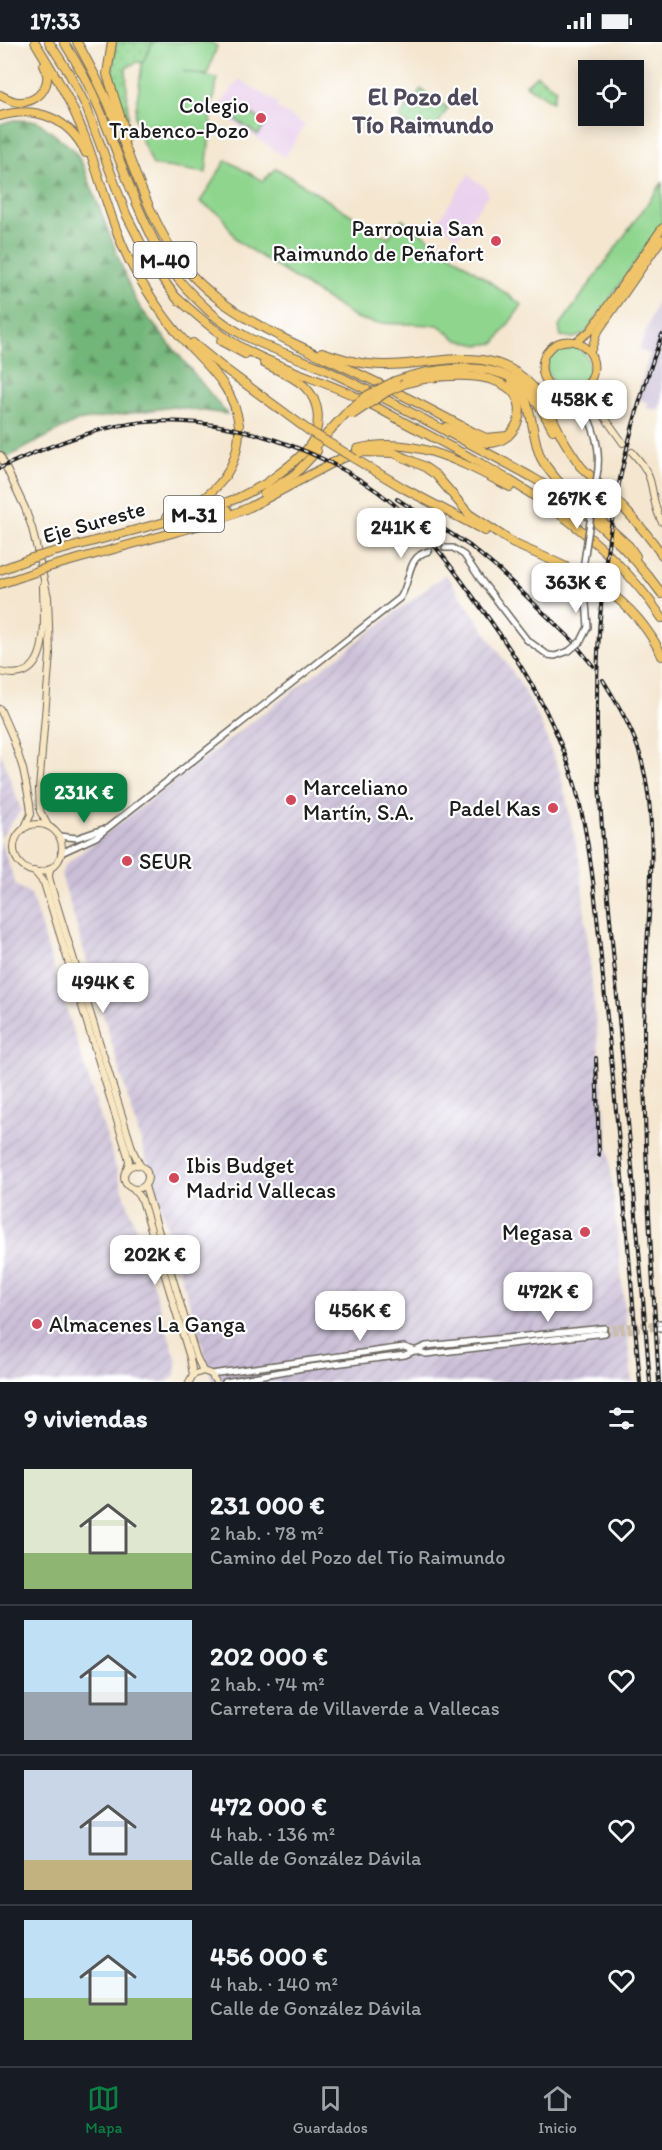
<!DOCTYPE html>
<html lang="es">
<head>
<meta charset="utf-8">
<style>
  :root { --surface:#171b24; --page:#20242c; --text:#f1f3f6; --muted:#9ea1a6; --line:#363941; --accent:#0b8043 }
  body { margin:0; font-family:Itim,sans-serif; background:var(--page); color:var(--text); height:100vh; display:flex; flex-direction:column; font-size:22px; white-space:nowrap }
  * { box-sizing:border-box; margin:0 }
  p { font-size:20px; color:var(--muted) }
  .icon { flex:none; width:33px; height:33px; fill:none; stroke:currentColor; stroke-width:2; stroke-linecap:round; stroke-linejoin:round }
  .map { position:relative; height:1340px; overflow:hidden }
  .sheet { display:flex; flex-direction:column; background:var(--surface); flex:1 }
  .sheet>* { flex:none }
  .fabs { position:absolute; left:578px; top:18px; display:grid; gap:12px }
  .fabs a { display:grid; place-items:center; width:66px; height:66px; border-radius:0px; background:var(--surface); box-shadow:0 3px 15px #0003; font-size:30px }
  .price { position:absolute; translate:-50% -51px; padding:0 14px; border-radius:12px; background:#fff; color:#222; font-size:20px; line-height:39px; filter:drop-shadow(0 2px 3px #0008) }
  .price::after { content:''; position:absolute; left:50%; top:36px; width:18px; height:14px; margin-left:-9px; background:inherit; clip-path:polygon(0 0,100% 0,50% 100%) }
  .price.selected { background:var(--accent); color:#fff }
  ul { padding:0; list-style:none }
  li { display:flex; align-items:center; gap:18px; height:150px; padding:0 24px }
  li+li { border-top:2px solid var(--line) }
  li span { display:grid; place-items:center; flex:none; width:168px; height:120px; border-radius:0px; color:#555 }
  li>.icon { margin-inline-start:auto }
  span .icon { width:72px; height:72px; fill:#fffc; stroke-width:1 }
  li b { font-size:26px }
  h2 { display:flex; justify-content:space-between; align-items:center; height:72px; padding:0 24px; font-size:26px }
  .status { display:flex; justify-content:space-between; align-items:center; height:42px; padding:0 30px; background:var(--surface); direction:ltr }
  .status svg { height:16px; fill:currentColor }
  .menu { display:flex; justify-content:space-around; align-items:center; height:84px; border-top:2px solid var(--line); background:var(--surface); font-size:16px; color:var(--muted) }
  .menu a { display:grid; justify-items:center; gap:3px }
  .menu .selected { color:var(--accent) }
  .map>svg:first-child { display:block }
</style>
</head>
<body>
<div class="status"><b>17:33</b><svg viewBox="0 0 49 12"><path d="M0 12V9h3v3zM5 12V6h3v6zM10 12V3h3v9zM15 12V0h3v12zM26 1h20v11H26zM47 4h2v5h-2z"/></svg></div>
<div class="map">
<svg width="662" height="1340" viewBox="0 0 662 1340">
  <defs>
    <pattern id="industrial-furrows" width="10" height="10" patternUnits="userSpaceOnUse" patternTransform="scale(1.5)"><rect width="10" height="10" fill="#cabfd7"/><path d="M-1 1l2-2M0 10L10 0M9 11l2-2" fill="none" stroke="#ada4b8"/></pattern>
    <pattern id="grass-dots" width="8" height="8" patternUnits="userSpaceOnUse" patternTransform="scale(1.5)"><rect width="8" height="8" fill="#8fd58e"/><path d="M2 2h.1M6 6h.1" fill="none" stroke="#7bb67a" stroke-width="1.8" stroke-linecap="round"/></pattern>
    <pattern id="forest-firs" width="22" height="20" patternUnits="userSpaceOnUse" patternTransform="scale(1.5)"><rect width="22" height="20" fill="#73b679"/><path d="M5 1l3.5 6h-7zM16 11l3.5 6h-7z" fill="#5e9362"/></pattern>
  </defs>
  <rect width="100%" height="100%" fill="#fff"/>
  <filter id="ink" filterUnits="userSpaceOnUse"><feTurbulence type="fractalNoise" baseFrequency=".0167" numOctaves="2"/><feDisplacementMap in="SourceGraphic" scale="12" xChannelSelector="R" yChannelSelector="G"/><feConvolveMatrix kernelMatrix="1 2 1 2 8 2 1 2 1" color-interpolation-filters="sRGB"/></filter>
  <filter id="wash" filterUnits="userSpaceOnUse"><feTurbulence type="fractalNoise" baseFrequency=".008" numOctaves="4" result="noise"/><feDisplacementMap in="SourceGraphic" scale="24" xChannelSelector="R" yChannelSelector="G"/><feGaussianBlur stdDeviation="1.35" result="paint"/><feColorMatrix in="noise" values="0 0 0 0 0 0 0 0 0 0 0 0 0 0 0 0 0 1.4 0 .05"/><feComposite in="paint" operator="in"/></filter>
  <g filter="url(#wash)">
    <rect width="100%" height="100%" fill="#f4e6cf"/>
    <g fill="#ead1ed">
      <polygon points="239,37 278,61 276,65 305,83 285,115 217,69"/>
      <polygon points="468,133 486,146 488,153 458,195 438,180"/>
    </g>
    <g fill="url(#industrial-furrows)">
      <polygon points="446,532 522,644 539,677 561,733 580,821 632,1340 213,1340 61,832 66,822"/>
      <polygon points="0,709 21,768 0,796"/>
      <polygon points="0,797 16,843 31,853 177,1320 175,1333 167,1340 0,1340"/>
    </g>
    <polygon fill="#cabfd7" points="662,246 662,359 659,369 647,366 648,360 636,357 650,312 639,308"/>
    <g fill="url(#grass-dots)" stroke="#567855" stroke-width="1.5">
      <path d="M117 0H153L144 21 137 20 126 26 128 76H124C114 47 107 30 117 0Z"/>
      <polygon points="537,33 556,47 552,60 526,43"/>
      <polygon points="421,47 448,66 429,96 399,76"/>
    </g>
    <polygon fill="url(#forest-firs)" stroke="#48694a" stroke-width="1.5" points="14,78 37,79 73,107 83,123 132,251 141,267 227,372 173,365 77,379 0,419 0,82"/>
    <g fill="#8fd58e" stroke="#567855" stroke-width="1.5">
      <polygon points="153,0 210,0 217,4 207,33 183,29 217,36 215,53 209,70 211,81 206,131 153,123 142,99 135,75 142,22"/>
      <polygon points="243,65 266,82 258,93 235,77"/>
      <polygon points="226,118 263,139 276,126 388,196 402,177 522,263 495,301 479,303 458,298 438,283 374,281 356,276 237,199 221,173 200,160"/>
      <polygon points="662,141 662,182 586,291 574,296 561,294 559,285"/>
      <circle cx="568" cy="325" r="21"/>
    </g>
  </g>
  <g filter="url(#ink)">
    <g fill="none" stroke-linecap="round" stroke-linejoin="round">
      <g stroke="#c9beab" stroke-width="5" stroke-dasharray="5 2.5" stroke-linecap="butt">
        <polyline points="429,509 445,506"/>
        <polyline points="604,1286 659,1281"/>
        <polyline points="605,1291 660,1286"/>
      </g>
      <defs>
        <g id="tertiary">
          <path d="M575 350C589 375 601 398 598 427"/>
          <polyline points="445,506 453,506 464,513 481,538 527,598 548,613 555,614 569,609"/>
          <polyline points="581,599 588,585 585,549"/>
          <polyline points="59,794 77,796 103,787"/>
          <path d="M61 811 96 795 400 556C412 539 405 515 429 509"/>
          <polyline points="659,1281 662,1281"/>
          <polyline points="660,1286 662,1286"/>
          <polyline points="211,1332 404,1305 426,1312 605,1291"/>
          <polyline points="225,1340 303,1326 405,1313 426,1304 604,1286"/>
        </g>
        <g id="secondary">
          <polyline points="584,346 623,401"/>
          <path d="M632 410C640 419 647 427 650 438 654 452 654 468 662 480"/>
          <polyline points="0,413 25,466 32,486 48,555 50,612 39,747 40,769 48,784"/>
          <path d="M0 630C54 644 43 575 43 544"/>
          <polyline points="0,667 12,694 23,727 30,762 31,772 25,785"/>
          <circle cx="38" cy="806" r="24"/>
          <polyline points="50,826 49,835 52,847 133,1109 140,1123"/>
          <polyline points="34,829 44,841 127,1111 129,1119 127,1127"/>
          <circle cx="136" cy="1135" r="12"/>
          <polyline points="145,1144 196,1314 203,1329"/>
          <polyline points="133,1147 142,1158 190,1316 193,1333"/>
          <polyline points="189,1340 193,1333 203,1329 211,1332 216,1340"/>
        </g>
        <g id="primary">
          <circle cx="568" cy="325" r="26"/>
          <polyline points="575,300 590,289 662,186"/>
          <polyline points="590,311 597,291 662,197"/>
        </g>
        <g id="motorway">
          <path d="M35 0C53 30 72 60 84 93 101 136 114 196 138 234 150 254 164 276 180 294 205 322 234 343 239 383"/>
          <polyline points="49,0 69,31 86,64 126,172 151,221 178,258"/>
          <path d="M64 0C78 22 90 44 100 68 120 116 135 165 160 210 172 233 191 252 209 269 241 299 283 309 322 326 367 347 411 370 455 394 482 408 509 422 535 437 584 465 629 506 662 552"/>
          <path d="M77 0C88 20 99 40 108 61 127 107 142 156 167 200 206 269 291 299 359 332 398 350 435 370 473 390L486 396 508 394"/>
          <polyline points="112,0 107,32 127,96"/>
          <path d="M0 53C6 56 12 60 19 60 39 61 54 41 44 23"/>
          <path d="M0 74C37 63 70 77 86 111"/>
          <path d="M176 255C200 276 223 297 252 311 286 328 323 339 357 355 377 365 397 377 417 387 509 435 603 487 662 576"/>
          <polyline points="221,299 245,312"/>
          <polyline points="193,301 221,324 308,388"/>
          <path d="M322 310C343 317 362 323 384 323 435 324 491 299 532 344 546 358 553 378 562 395 568 406 575 416 582 426"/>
          <path d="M264 321C277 328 293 334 304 344 322 361 322 388 307 407 295 421 278 432 264 443"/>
          <path d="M395 339C429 326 491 317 521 343 535 354 544 372 553 388"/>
          <path d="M512 341C535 357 530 393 541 416 545 424 552 432 558 439L629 504 636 514"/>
          <path d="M404 342C432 333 487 327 511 348 531 367 514 401 489 401 475 401 459 389 446 385"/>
          <path d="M357 407C413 392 463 421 510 445"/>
          <polyline points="310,410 350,367"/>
          <polyline points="355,417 405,447 485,489"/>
          <path d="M580 424C610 452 639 479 662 513"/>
          <polyline points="264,452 295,432 317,409"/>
          <path d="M167 474C207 461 237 435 239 390"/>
          <polyline points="203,478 228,468"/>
          <path d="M512 501C574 528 631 548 662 614"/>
          <polyline points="46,512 191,473 238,456 267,441"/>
          <polyline points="49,525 219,478 250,465 340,417 362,410 394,411 423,424 436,433 469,472 515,502"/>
          <polyline points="0,528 32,516"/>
          <polyline points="0,542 35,530"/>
        </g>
      </defs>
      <use href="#tertiary" stroke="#68635b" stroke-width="8"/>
      <use href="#secondary" stroke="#68635b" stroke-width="8"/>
      <use href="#primary" stroke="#68635b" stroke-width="9"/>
      <use href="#motorway" stroke="#68635b" stroke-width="10"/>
      <use href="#tertiary" stroke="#fff" stroke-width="5"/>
      <use href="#secondary" stroke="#f9e7c3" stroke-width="6"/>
      <use href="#primary" stroke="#f0c469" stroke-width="7"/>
      <use href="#motorway" stroke="#f0c469" stroke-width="8"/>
      <defs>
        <g id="rail">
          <path d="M0 426C39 408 80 391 122 383 216 366 337 408 406 473 434 500 457 532 479 563 520 619 556 676 575 743 593 809 597 878 604 946 618 1077 628 1209 640 1340"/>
          <polyline points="397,457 470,504 499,528 572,598 593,624"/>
          <path d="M603 638C619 664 635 691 642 720 655 771 652 822 649 873 646 916 644 958 644 1000 644 1114 652 1227 659 1340"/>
          <polyline points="596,1016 599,1113"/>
          <path d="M650 1340C639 1208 628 1075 616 943 608 848 596 752 597 657 597 533 619 408 662 293"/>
        </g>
      </defs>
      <use href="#rail" stroke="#1c1c1c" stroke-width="4"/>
      <use href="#rail" stroke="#fff" stroke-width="1.5" stroke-dasharray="4.5" stroke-linecap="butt"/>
      <defs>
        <g id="tertiary-bridge">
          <polyline points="585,549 583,526 598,427"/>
          <polyline points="569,609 581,599"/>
        </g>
        <g id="motorway-bridge">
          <polyline points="350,367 368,353 395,339"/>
          <polyline points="352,373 388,349 404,342"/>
          <polyline points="308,388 355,417"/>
          <polyline points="32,516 46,512"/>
          <polyline points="35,530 49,525"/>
        </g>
      </defs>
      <use href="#tertiary-bridge" stroke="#68635b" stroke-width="8" stroke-linecap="butt"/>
      <use href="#motorway-bridge" stroke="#68635b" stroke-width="10" stroke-linecap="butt"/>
      <use href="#tertiary-bridge" stroke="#fff" stroke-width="5"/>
      <use href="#motorway-bridge" stroke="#f0c469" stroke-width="8"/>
    </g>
  </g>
  <g fill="#d1495b" stroke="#fff" stroke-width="2">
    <circle cx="261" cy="76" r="6"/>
    <circle cx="496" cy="199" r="6"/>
    <circle cx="291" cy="758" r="6"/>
    <circle cx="553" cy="766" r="6"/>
    <circle cx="127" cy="819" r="6"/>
    <circle cx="174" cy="1136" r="6"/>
    <circle cx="585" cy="1190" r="6"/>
    <circle cx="37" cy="1282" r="6"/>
  </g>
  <g text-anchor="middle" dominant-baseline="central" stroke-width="4.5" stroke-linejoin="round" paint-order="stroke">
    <g fill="#fff" stroke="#606060" stroke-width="1.5">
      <rect x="133.5" y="200" width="63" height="36" rx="4.5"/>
      <rect x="164" y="454" width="60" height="36" rx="4.5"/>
    </g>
    <g font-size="21" font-weight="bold" fill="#1c1c1c">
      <text x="165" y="218">M-40</text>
      <text x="194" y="472">M-31</text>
    </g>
    <g font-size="22" fill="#1c1c1c" stroke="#fff" text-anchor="end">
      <text x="249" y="63">Colegio<tspan x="249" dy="25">Trabenco-Pozo</tspan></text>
      <text x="484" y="186">Parroquia San<tspan x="484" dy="25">Raimundo de Peñafort</tspan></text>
      <text x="303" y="745" text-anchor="start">Marceliano<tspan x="303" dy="25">Martín, S.A.</tspan></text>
      <text x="541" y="766">Padel Kas</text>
      <text x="139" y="819" text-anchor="start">SEUR</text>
      <text x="186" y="1123" text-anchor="start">Ibis Budget<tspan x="186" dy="25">Madrid Vallecas</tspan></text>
      <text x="573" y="1190">Megasa</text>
      <text x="49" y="1282" text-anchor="start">Almacenes La Ganga</text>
    </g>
    <g font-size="22" fill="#1c1c1c" stroke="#fff">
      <text transform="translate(94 480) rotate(-16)">Eje Sureste</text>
    </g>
    <g font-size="24" font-weight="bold" fill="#4e4a5c" stroke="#fff">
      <text x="423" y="54">El Pozo del<tspan x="423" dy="28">Tío Raimundo</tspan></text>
    </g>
  </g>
</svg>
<div class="fabs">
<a><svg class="icon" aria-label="locate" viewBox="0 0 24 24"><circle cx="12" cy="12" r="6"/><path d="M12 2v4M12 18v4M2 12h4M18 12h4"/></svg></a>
</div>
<b class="price" style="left:582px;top:389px">458K €</b>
<b class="price" style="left:577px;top:488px">267K €</b>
<b class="price" style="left:401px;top:517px">241K €</b>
<b class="price" style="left:576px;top:572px">363K €</b>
<b class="price selected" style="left:84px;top:782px">231K €</b>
<b class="price" style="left:103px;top:972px">494K €</b>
<b class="price" style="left:155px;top:1244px">202K €</b>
<b class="price" style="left:548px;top:1281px">472K €</b>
<b class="price" style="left:360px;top:1300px">456K €</b>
</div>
<section class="sheet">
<h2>9 viviendas<svg class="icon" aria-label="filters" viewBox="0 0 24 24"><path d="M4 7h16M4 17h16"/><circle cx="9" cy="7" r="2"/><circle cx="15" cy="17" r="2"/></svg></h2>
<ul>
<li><span style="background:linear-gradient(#dfe7d0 70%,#8fb573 0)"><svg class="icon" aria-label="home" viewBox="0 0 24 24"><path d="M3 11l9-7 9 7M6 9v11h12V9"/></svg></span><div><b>231 000 €</b><p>2 hab. · 78 m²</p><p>Camino del Pozo del Tío Raimundo</p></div><svg class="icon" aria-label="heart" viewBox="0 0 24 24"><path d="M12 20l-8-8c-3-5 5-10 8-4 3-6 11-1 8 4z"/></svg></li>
<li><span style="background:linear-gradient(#bfe0f5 60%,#9aa5b1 0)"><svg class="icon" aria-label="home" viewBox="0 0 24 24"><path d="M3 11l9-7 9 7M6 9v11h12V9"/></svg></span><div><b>202 000 €</b><p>2 hab. · 74 m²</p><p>Carretera de Villaverde a Vallecas</p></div><svg class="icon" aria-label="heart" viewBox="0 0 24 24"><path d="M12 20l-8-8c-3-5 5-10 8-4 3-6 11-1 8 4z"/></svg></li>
<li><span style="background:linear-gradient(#c9d6e8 75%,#c2b280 0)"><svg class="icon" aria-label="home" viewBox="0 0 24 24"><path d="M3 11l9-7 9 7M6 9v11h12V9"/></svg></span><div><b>472 000 €</b><p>4 hab. · 136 m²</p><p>Calle de González Dávila</p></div><svg class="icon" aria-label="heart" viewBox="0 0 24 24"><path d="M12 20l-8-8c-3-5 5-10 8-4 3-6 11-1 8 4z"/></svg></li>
<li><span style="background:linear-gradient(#bfe0f5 65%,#8fb573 0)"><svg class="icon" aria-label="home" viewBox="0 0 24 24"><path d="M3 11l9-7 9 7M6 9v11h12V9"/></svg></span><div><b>456 000 €</b><p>4 hab. · 140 m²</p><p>Calle de González Dávila</p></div><svg class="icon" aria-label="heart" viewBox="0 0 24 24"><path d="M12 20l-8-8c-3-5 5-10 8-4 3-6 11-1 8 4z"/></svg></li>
</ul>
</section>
<nav class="menu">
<a class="selected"><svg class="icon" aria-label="map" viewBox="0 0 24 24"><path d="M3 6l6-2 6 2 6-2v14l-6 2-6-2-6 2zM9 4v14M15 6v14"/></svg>Mapa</a>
<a><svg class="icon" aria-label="saved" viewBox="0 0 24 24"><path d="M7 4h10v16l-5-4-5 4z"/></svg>Guardados</a>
<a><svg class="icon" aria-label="home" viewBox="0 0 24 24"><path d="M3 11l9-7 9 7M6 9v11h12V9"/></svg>Inicio</a>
</nav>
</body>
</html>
